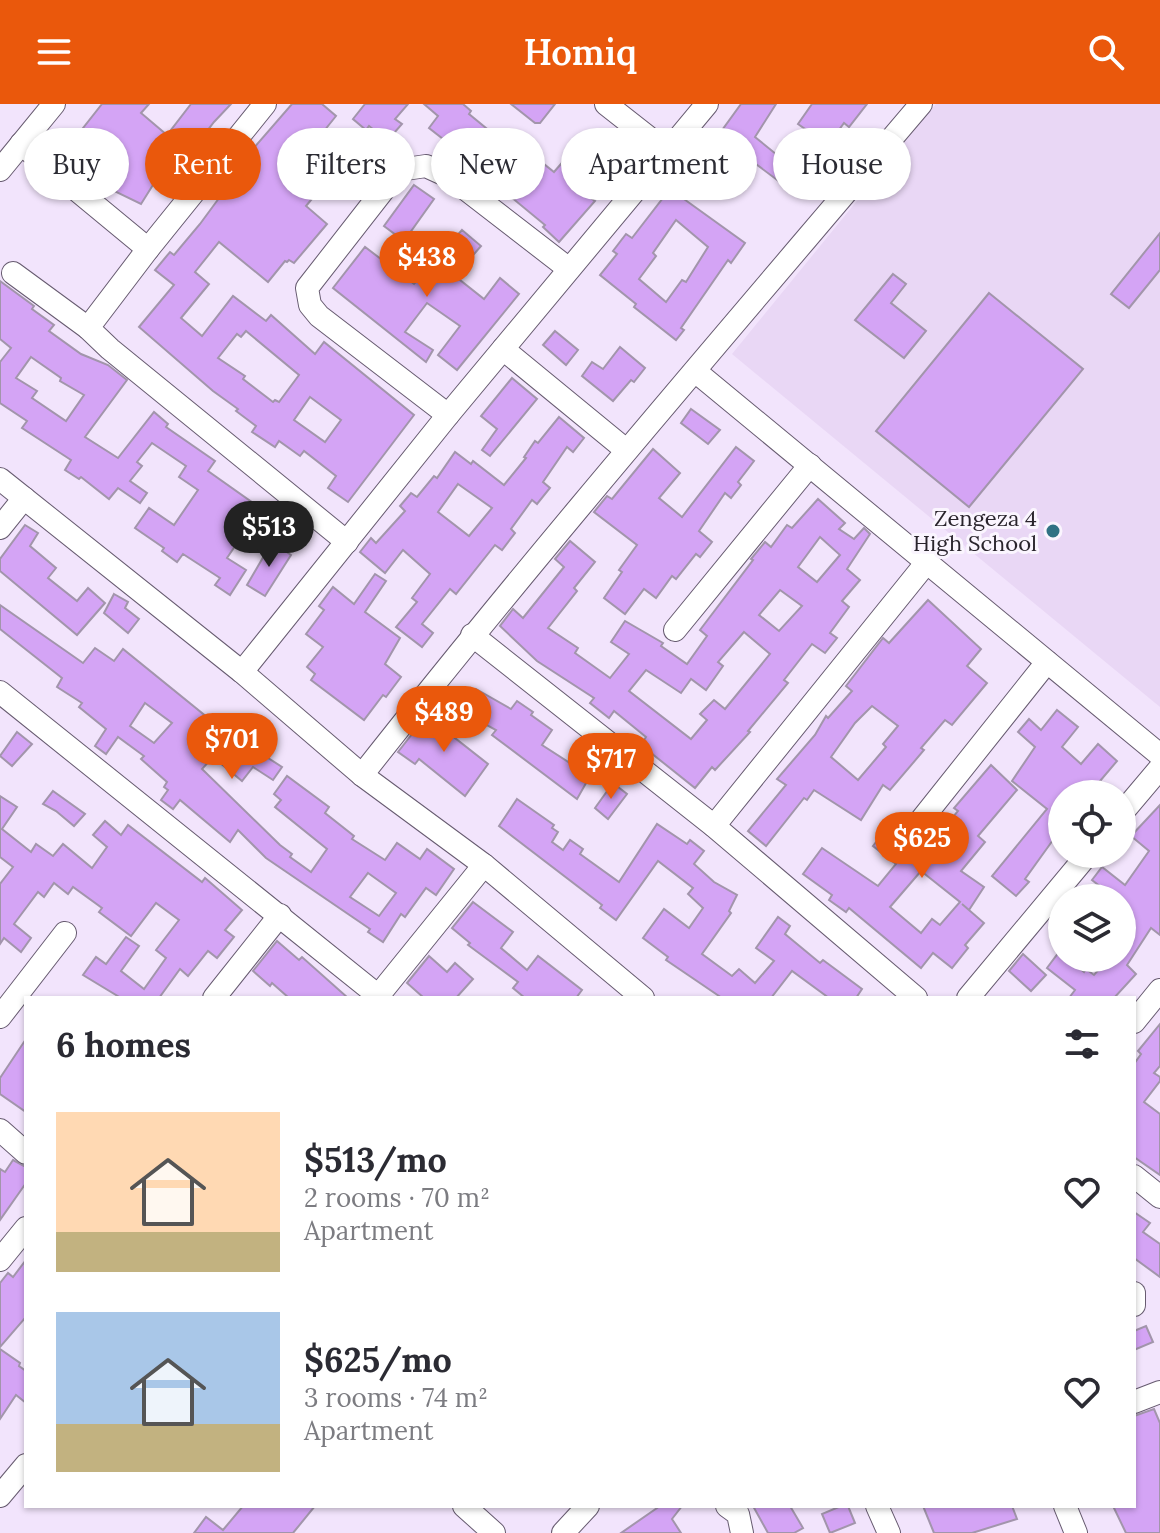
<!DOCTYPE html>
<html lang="en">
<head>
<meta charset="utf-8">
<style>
  :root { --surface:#fff; --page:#f7f7f7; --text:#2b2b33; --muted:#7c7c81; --accent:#ea580c }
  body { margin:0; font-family:Lora,serif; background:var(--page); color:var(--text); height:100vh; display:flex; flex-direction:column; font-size:30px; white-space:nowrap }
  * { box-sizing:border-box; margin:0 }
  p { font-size:26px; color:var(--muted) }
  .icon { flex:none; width:44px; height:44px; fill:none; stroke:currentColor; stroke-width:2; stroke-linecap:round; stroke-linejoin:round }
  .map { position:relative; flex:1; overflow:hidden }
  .drawer { position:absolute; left:24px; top:892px; width:1112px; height:512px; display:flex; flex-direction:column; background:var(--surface); border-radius:0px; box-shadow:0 2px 6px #0004 }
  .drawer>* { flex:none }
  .guide { position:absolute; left:24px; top:24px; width:1112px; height:72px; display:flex; gap:16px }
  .controls { position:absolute; left:1048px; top:676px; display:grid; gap:16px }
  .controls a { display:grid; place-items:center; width:88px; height:88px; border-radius:50%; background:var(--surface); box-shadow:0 2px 6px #0004; font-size:40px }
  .price { position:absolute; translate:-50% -68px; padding:0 18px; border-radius:28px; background:var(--accent); color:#fff; font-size:26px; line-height:52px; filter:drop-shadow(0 2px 4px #0008) }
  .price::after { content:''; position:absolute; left:50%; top:48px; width:24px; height:18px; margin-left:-12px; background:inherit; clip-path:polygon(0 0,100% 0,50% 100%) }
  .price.active { background:#222; color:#fff }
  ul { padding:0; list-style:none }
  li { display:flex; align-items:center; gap:24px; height:200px; padding:0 32px }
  li span { display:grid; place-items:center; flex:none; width:224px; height:160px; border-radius:0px; color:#555 }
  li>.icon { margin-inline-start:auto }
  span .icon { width:96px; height:96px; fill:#fffc; stroke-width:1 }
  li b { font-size:34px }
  h2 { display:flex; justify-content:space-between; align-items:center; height:96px; padding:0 32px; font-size:34px }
  .pill { padding:0 28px; border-radius:36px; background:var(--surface); box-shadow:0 2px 6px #0004; font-size:28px; line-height:72px }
  .pill.active { background:var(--accent); color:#fff }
  header { display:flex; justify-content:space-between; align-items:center; height:104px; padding:0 32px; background:var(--accent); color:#fff; font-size:36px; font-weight:600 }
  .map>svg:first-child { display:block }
</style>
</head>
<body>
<header><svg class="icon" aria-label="menu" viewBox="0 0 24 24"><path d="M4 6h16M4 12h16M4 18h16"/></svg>Homiq<svg class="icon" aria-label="search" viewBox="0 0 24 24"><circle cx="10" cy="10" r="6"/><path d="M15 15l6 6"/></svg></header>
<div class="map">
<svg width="1160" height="1429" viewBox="0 0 1160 1429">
  <rect width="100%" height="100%" fill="#f2e4fc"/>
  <polygon fill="#e9d7f5" points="936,0 1160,0 1160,603 732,250"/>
  <g fill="#d4a4f5" stroke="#a295ab" stroke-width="2" fill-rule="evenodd">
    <polygon points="102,0 149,0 141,9 167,31 191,0 231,0 214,18 178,65 168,57 141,100 110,85 61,52"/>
    <path d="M292 0H322L336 12 320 32 367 71 352 89 331 72 306 102 327 120 294 159 289 156 287 158 285 157 268 178 219 138 195 168 209 180 181 214 202 232 233 192 266 217 271 211 315 250 324 238 414 311 348 398 328 384 336 372 304 347 300 352 279 337 275 343 252 328 256 322 236 307 238 305 213 287 139 223 174 181 155 166 170 148 174 151 200 120 236 71 230 66 242 50 246 53ZM246 227 299 271 279 298 275 296 273 298 243 275 245 272 218 254 237 230 241 233ZM310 293 341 316 325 338 294 316Z"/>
    <polygon points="365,0 408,0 395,15 402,20 387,37 369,22 366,26 353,15"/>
    <polygon points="424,0 463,0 471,7 469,10 497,33 499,30 525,53 529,48 554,68 573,46 592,62 602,49 618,62 592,95 595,97 559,138 543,123 545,121 471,60 467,65 452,53 457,46 429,24 438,12"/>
    <polygon points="511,0 555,0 540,19 535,19"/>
    <polygon points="741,0 776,0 755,33 803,72 792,87 733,43 716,67 694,50 702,39 709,44"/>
    <polygon points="812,0 867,0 849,23 844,19 828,41 798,20"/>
    <polygon points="414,81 434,95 404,137 384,122"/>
    <path d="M670 85 745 139 731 159 728 156 681 224 684 226 676 236 634 203 636 200 600 171 617 150 613 147 626 130 632 134ZM676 116 708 143 686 178 682 176 666 198 639 175 656 152 653 149Z"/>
    <polygon points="462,126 481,142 455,172 484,195 500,174 519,190 457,266 438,251 460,222 427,199 405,228 433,246 426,258 333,184 365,143 414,180"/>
    <polygon points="1160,129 1160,166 1129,204 1111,190"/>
    <polygon points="893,170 906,180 891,199 926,227 904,254 855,216"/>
    <path d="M0 177 34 202 32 205 54 221 49 227 81 250 108 261 127 276 85 333 118 354 154 308 168 320 166 323 215 357 208 367 266 408 269 404 285 416 265 441 246 426 227 454 246 466 230 491 215 481 220 474 183 450 177 458 162 447 164 444 135 424 149 404 174 421 198 386 179 373 186 362 152 339 137 358 142 362 130 377 147 389 140 399 118 384 109 395 81 373 79 375 65 366 71 356 22 324 27 317 0 299V258L11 244 0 235ZM31 253 61 274 60 277 84 291 66 317 32 294 37 287 16 274Z"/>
    <polygon points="989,189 1083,265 969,403 876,327"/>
    <polygon points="555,227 578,246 566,261 543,241"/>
    <polygon points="620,243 645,264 634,278 631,276 613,297 582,272 592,258 603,265"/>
    <polygon points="512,274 537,295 490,352 482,346 497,325 481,312"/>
    <polygon points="691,305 720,326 708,340 681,319"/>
    <path d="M559 313 584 334 573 348 567 343 543 378 550 384 537 400 532 396 511 425 515 429 502 446 495 441 456 490 450 485 422 520 433 529 422 543 396 523 417 498 412 494 430 470 403 446 385 469 360 448 371 434 376 439 405 407 400 402 411 389 417 393 434 372 437 374 455 348 471 360 473 357 504 381 526 354 524 353 535 337 538 339ZM458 380 492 404 469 432 438 408Z"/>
    <polygon points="736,343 754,357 738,378 741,381 731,394 725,389 699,427 712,438 700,453 696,450 676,475 672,472 656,494 644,485 625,510 604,494 622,468 619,466 637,441 594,408 607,392 612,395 653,345 680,369 659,394 682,413"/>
    <path d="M818 395 845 419 839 425 854 435 864 424 870 430 847 465 860 476 842 497 849 503 830 529 837 534 825 549 812 540 784 576 788 579 748 627 750 628 715 666 712 663 695 684 641 641 646 633 614 607 609 614 590 599 594 594 537 557 500 522 513 505 523 514 564 463 555 455 570 437 595 458 574 484 577 487 548 524 578 544 575 549 610 574 629 550 611 538 625 517 663 539 661 542 687 560 707 532 700 526 753 456 751 455 765 438 771 443 787 421 792 424ZM820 433 840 451 817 478 798 463ZM780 486 802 502 779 527 759 511ZM744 528 770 550 725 605 714 596 700 610 707 616 691 635 629 587 646 566 681 589 691 575 706 586 723 562 718 558Z"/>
    <polygon points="25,421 38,429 30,442 56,464 48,474 77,497 88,484 105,499 77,531 0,467 0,455"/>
    <polygon points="272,438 291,451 265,492 247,481"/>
    <polygon points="375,470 386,477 365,508 400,534 385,560 401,573 386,593 383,591 364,616 311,576 315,570 307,563 323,543 306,530 324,506 319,502 333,483 354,500"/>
    <polygon points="114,490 128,498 125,504 139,515 128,529 104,509"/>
    <path d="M928 496 981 545 967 562 987 579 952 621 945 616 921 644 924 646 890 686 883 681 861 716 814 686 807 696 804 694 766 742 748 727 786 681 777 675 815 631 826 612 828 614 852 587 846 582 883 534 889 539ZM872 602 898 622 883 640 886 643 858 676 831 653 855 619Z"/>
    <path d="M0 501 83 559 95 544 114 557 123 545 244 643 249 637 264 648 262 650 282 663 273 676 253 663 242 677 213 653 202 665 280 741 292 750 290 753 311 768 327 745 275 703 281 696 274 690 287 672 329 703 325 709 354 732 352 735 385 756 397 739 420 755 427 745 454 765 436 791 426 784 405 813 401 810 383 838 368 828 370 825 266 754 238 726 230 738 180 696 173 705 161 696 168 686 164 683 167 678 141 655 144 652 118 633 106 650 95 642 106 625 79 603 82 599 57 583 62 574 0 525ZM145 599 172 619 154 639 130 622ZM368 769 396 789 379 812 350 793Z"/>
    <polygon points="476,585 511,605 517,597 533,608 531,611 552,626 542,641 590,672 577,695 492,631 496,626 463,608"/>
    <polygon points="431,606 446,617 441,623 488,660 465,692 419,655 415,660 398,648"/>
    <polygon points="1057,606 1078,623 1062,643 1081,660 1098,640 1117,657 1100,677 1104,681 1096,690 1062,690 1062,729 1055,738 1053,736 1025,775 1029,778 1016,792 992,772 1047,705 1012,677 1035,643 1018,628 1029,615 1041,626"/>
    <polygon points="17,628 32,640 12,662 0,652"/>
    <path d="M991 661 1017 686 978 732 985 738 961 767 984 783 969 806 962 800 984 819 965 841 968 844 952 864 933 849 921 864 849 804 846 808 829 796 832 791 803 770 822 744 878 782 896 760 873 742 890 720 913 738 917 734 922 733 931 740 958 707 954 704ZM921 767 960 798 940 821 932 815 921 829 890 803Z"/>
    <polygon points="613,679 627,690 608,715 595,704"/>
    <polygon points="53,687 85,710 74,722 56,707 43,700"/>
    <polygon points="0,692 17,703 2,725 31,748 36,740 53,752 63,740 92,764 107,743 93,731 105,717 121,731 128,721 202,778 205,774 242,806 225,826 234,833 217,854 208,847 188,872 180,865 159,894 121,894 83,871 96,853 106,860 126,833 139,842 121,867 144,885 166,854 156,846 179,816 156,799 131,832 99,808 102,804 73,783 68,790 54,779 44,793 38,788 14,820 31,834 21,848 4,834 0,840 0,780 13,763 0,753"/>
    <polygon points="517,695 554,721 552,724 558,728 552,738 563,746 570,736 583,745 580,750 619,778 657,720 687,740 690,736 704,747 694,760 714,778 737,791 729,807 731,809 702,850 732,872 739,865 755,879 774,857 756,844 778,813 790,822 785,830 820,859 823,856 862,885 856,894 829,894 792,867 771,894 722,894 666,856 668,853 643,834 664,805 689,824 703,804 688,790 693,784 658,757 616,816 600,804 602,801 499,722"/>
    <polygon points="1160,701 1160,831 1151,824 1127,861 1136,870 1114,894 1069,894 1075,886 1047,864 1059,848 1062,854 1067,854 1084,868 1086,865 1094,871 1109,854 1122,854 1122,794 1115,794 1092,776 1102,763 1125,781 1149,747 1131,732"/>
    <polygon points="473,798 513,828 501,844 527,866 538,852 582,886 576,894 525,894 513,884 518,878 468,841 470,839 452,824"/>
    <polygon points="277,837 299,856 302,853 348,894 289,894 272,879 270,882 253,867"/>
    <polygon points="1023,850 1046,871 1031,887 1009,867"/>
    <polygon points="429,852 447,868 455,859 473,875 456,894 424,894 407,879"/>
    <polygon points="1160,920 1160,962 1154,969 1160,973 1160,977 1144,998 1160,1010 1160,1071 1134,1053 1134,960 1141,950 1138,947"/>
    <polygon points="26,935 26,1008 0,990 0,974"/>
    <polygon points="13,1056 26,1063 26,1079 0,1116 0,1065 5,1068"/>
    <polygon points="1134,1108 1150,1119 1143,1128 1160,1140 1160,1173 1134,1154"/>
    <polygon points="26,1156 26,1213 0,1243 0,1179 8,1169 13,1173"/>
    <polygon points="1146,1222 1153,1238 1134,1246 1134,1227"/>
    <polygon points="0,1245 20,1259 19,1262 26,1267 26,1299 16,1291 0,1315"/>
    <polygon points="1154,1305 1160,1319 1160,1429 1126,1429 1113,1402 1134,1402 1134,1312"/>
    <polygon points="243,1402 315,1402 293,1429 194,1429 206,1413 223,1426"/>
    <polygon points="660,1402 682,1402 672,1415 681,1429 621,1429"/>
    <polygon points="753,1402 790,1402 803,1424 794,1429 768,1429"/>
    <polygon points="841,1402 848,1402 855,1419 830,1429 822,1410"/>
    <polygon points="923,1402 1012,1402 1017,1415 972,1429 934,1429"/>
  </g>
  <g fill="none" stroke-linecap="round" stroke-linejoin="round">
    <defs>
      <g id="minor">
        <polyline points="265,0 148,145 88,224 110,245 347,438"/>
        <polyline points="606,0 667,48"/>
        <polyline points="21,40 148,145"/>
        <polyline points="0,66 54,0"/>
        <polyline points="13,169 88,224"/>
        <polyline points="503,245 626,346"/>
        <polyline points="695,267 1160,651"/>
        <polyline points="448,311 319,212 310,201 307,184 399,66 426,62 450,73 569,165"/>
        <polyline points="0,375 242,568 362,671 484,761 643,894"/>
        <polyline points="0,424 24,394"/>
        <polyline points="675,526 810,361"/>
        <polyline points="472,531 714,722 916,894"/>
        <polyline points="242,568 448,311 707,0"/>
        <polyline points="0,588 381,894"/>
        <path d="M362 671C542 442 733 222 921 0"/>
        <polyline points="1122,709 1160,664"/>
        <polyline points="918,720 1047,558"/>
        <polyline points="714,722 927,458"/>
        <polyline points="378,892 484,761"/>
        <polyline points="214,894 280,811"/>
        <polyline points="968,894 1088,750"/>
        <polyline points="0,913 65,829"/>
        <polyline points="1134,918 1160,886"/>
        <polyline points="0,1026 26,1049"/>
        <polyline points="1134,1072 1160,1093"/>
        <polyline points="0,1156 26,1124"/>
        <polyline points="1134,1189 1134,1201"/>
        <polyline points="1134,1298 1160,1288"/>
        <polyline points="0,1392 26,1361"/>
        <polyline points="464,1402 494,1429"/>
        <polyline points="727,1402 738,1410 742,1429"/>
        <polyline points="877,1402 889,1429"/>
        <polyline points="1065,1402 1076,1429"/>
        <polyline points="563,1429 588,1402"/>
      </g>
    </defs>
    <use href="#minor" stroke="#675b70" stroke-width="24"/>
    <use href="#minor" stroke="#fff" stroke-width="22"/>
  </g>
  <circle fill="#307284" stroke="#faf5fe" stroke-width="3" cx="1053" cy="427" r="8"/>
  <g text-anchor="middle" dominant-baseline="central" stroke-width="6" stroke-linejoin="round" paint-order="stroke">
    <g font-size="22" fill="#29242c" stroke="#faf5fe" text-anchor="end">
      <text x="1037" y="414">Zengeza 4<tspan x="1037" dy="25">High School</tspan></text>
    </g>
  </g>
</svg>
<div class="controls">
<a><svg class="icon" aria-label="locate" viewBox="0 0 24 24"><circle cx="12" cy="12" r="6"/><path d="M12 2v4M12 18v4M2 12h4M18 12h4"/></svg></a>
<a><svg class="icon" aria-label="layers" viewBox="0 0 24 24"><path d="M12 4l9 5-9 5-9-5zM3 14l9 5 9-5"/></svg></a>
</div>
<b class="price" style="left:427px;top:195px">$438</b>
<b class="price active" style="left:269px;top:465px">$513</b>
<b class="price" style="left:444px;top:650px">$489</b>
<b class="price" style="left:232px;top:677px">$701</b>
<b class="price" style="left:611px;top:697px">$717</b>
<b class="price" style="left:922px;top:776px">$625</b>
<div class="guide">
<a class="pill">Buy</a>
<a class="pill active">Rent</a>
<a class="pill">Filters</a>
<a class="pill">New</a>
<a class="pill">Apartment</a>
<a class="pill">House</a>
</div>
<section class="drawer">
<h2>6 homes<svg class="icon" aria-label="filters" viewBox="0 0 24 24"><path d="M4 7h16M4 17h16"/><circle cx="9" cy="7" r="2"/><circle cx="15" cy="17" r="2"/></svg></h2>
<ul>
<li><span style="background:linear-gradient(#ffd9b3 75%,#c2b280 0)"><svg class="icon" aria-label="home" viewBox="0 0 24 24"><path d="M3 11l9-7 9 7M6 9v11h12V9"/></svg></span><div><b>$513/mo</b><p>2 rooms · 70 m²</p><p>Apartment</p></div><svg class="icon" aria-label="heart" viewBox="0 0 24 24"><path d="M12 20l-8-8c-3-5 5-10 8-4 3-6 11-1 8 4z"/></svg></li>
<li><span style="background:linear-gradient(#a9c7e8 70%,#c2b280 0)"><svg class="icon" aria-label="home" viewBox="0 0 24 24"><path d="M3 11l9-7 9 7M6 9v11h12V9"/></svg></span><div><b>$625/mo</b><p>3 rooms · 74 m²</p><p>Apartment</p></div><svg class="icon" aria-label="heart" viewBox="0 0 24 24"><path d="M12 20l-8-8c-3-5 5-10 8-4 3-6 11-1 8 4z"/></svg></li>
</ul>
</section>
</div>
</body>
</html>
